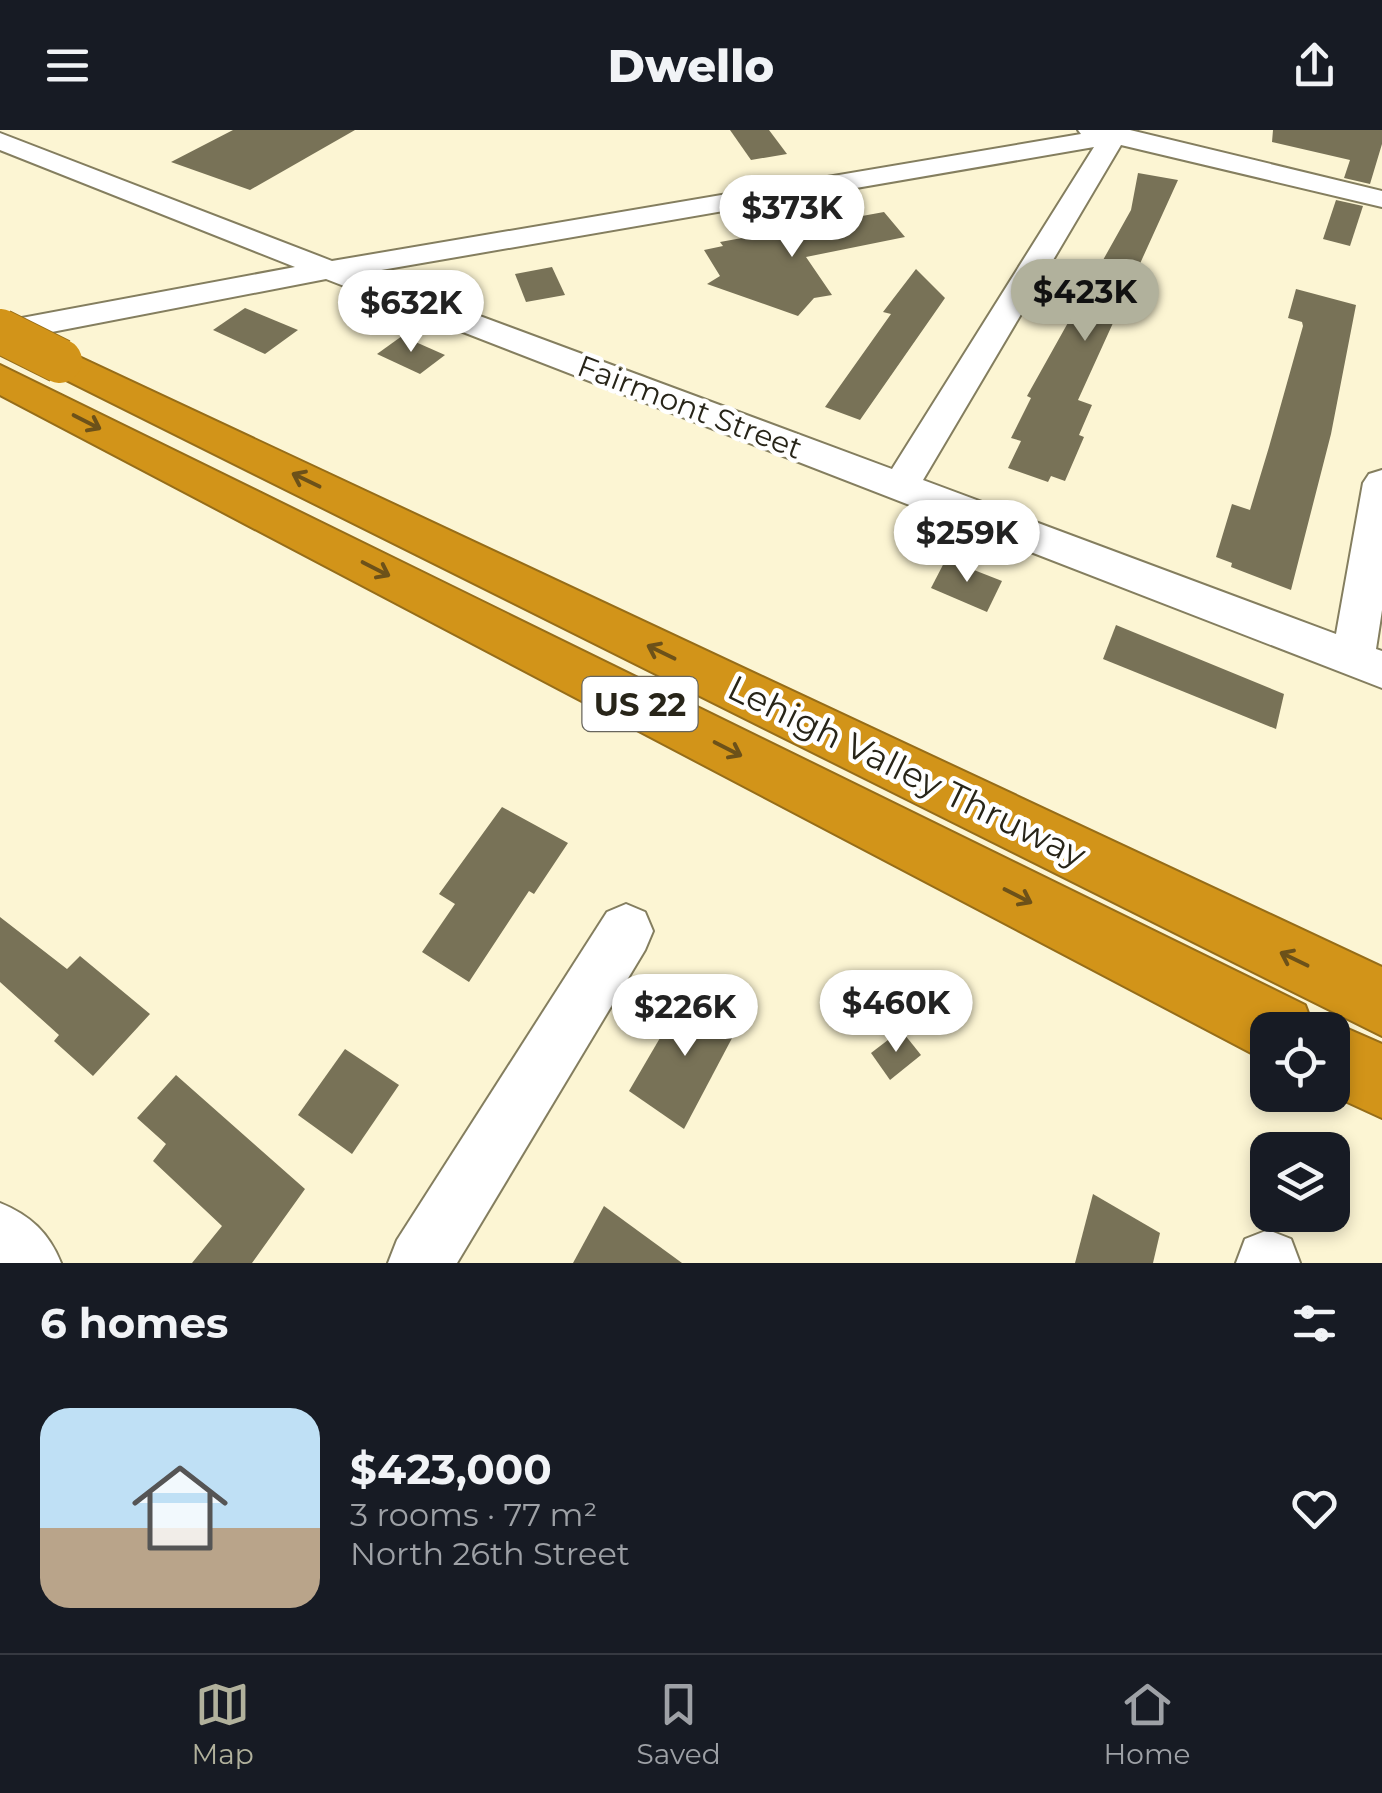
<!DOCTYPE html>
<html lang="en">
<head>
<meta charset="utf-8">
<style>
  :root { --surface:#171b24; --page:#20242c; --text:#f1f3f6; --muted:#9ea1a6; --line:#363941; --accent:#b1b19c }
  body { margin:0; font-family:Montserrat,sans-serif; background:var(--page); color:var(--text); height:100vh; display:flex; flex-direction:column; font-size:38px; white-space:nowrap }
  * { box-sizing:border-box; margin:0 }
  p { font-size:32px; color:var(--muted) }
  .icon { flex:none; width:55px; height:55px; fill:none; stroke:currentColor; stroke-width:2; stroke-linecap:round; stroke-linejoin:round }
  .map { position:relative; height:1133px; overflow:hidden }
  .sheet { display:flex; flex-direction:column; background:var(--surface); flex:1 }
  .sheet>* { flex:none }
  .tools { position:absolute; left:1250px; top:882px; display:grid; gap:20px }
  .tools a { display:grid; place-items:center; width:100px; height:100px; border-radius:20px; background:var(--surface); box-shadow:0 5px 15px #0003; font-size:50px }
  .price { position:absolute; translate:-50% -85px; padding:0 22px; border-radius:35px; background:#fff; color:#222; font-size:32px; line-height:65px; filter:drop-shadow(0 2px 5px #0008) }
  .price::after { content:''; position:absolute; left:50%; top:60px; width:30px; height:22px; margin-left:-15px; background:inherit; clip-path:polygon(0 0,100% 0,50% 100%) }
  .price.selected { background:var(--accent); color:#111 }
  ul { padding:0; list-style:none }
  li { display:flex; align-items:center; gap:30px; height:250px; padding:0 40px }
  li span { display:grid; place-items:center; flex:none; width:280px; height:200px; border-radius:30px; color:#555 }
  li>.icon { margin-inline-start:auto }
  span .icon { width:120px; height:120px; fill:#fffc; stroke-width:1 }
  li b { font-size:42px }
  h2 { display:flex; justify-content:space-between; align-items:center; height:120px; padding:0 40px; font-size:42px }
  header { display:flex; justify-content:space-between; align-items:center; height:130px; padding:0 40px; background:var(--surface); font-size:45px; font-weight:800 }
  .tabs { display:flex; justify-content:space-around; align-items:center; height:140px; border-top:2px solid var(--line); background:var(--surface); font-size:28px; color:var(--muted) }
  .tabs a { display:grid; justify-items:center; gap:5px }
  .tabs .selected { color:var(--accent) }
  .map>svg:first-child { display:block }
</style>
</head>
<body>
<header><svg class="icon" aria-label="menu" viewBox="0 0 24 24"><path d="M4 6h16M4 12h16M4 18h16"/></svg>Dwello<svg class="icon" aria-label="share" viewBox="0 0 24 24"><path d="M12 15V3M7 8l5-5 5 5M5 13v7h14v-7"/></svg></header>
<div class="map">
<svg width="1382" height="1133" viewBox="0 0 1382 1133">
  <rect width="100%" height="100%" fill="#fcf5d3"/>
  <g fill="#787257">
    <polygon points="233,0 355,0 250,60 171,32"/>
    <polygon points="730,0 769,0 787,24 751,30"/>
    <polygon points="1273,0 1382,0 1382,14 1370,54 1344,48 1350,30 1272,12"/>
    <polygon points="1138,43 1178,50 1078,270 1092,275 1079,305 1084,307 1065,351 1051,346 1048,352 1008,338 1021,311 1011,308 1031,268 1027,266 1131,80"/>
    <polygon points="1336,70 1363,76 1350,116 1323,109"/>
    <polygon points="884,82 905,107 806,127 832,165 814,168 798,186 707,154 720,146 704,120 723,116 720,112"/>
    <polygon points="552,137 565,165 526,172 515,144"/>
    <polygon points="916,139 945,168 860,290 825,277 891,184 883,182"/>
    <polygon points="1296,159 1356,175 1331,304 1291,460 1231,437 1232,433 1216,427 1232,374 1250,380 1269,317 1303,196 1302,192 1288,188"/>
    <polygon points="245,178 298,200 265,224 213,200"/>
    <polygon points="402,206 445,225 420,244 377,224"/>
    <polygon points="946,429 1002,451 987,482 931,458"/>
    <polygon points="1116,495 1284,564 1276,599 1103,529"/>
    <polygon points="502,677 568,713 534,764 529,761 469,852 422,822 455,774 439,764"/>
    <polygon points="0,787 67,839 80,826 150,884 93,946 54,911 59,905 0,852"/>
    <polygon points="688,860 740,893 684,999 629,961"/>
    <polygon points="901,900 921,925 890,950 871,923"/>
    <polygon points="345,919 399,955 352,1024 298,985"/>
    <polygon points="176,945 305,1059 252,1133 192,1133 222,1096 153,1031 166,1014 137,988"/>
    <polygon points="1093,1064 1160,1103 1153,1133 1075,1133"/>
    <polygon points="604,1076 682,1133 573,1133"/>
  </g>
  <g fill="none" stroke-linecap="round" stroke-linejoin="round">
    <defs>
      <g id="minor">
        <path d="M1078 0H1130L1382 61V77L1121 15 923 350 1336 504 1363 353 1369 344 1382 340V480L1376 519 1382 521V558L326 149 0 212V192L295 137 0 20V3L332 131 1081 4ZM1094 17 892 339 364 143Z"/>
        <polygon points="626,774 645,782 653,801 645,820 457,1133 388,1133 397,1110 607,782"/>
        <path d="M0 1073C30 1085 49 1103 61 1133H0Z"/>
        <polygon points="1268,1100 1291,1109 1300,1133 1236,1133 1245,1109"/>
      </g>
      <g id="highway">
        <polygon points="60,218 1382,837 1382,906 46,240 40,231 46,222"/>
        <polygon points="0,235 1305,875 1314,899 1332,892 1382,914 1382,988 1332,965 1332,900 1268,900 1268,929 1255,925 0,265"/>
      </g>
    </defs>
    <use href="#minor" stroke="#847e5f" stroke-width="4"/>
    <use href="#highway" stroke="#966d19" stroke-width="4"/>
    <use href="#minor" fill="#fff" fill-rule="evenodd"/>
    <use href="#highway" fill="#d29419" fill-rule="evenodd"/>
    <defs>
      <polyline id="highway-bridge" points="0,201 60,231"/>
    </defs>
    <use href="#highway-bridge" stroke="#966d19" stroke-width="46" stroke-linecap="butt"/>
    <use href="#highway-bridge" stroke="#d29419" stroke-width="44"/>
  </g>
  <defs><path id="oneway-shaft" d="M-6 0H5M1.5-3L5.5 0L1.5 3" fill="none" stroke-width="1.6" stroke-linecap="round" stroke-linejoin="round" transform="scale(2.5)"/></defs>
  <g stroke="#6c5119">
    <use href="#oneway-shaft" transform="translate(87 292) rotate(27)"/>
    <use href="#oneway-shaft" transform="translate(306 350) rotate(-154)"/>
    <use href="#oneway-shaft" transform="translate(376 439) rotate(27)"/>
    <use href="#oneway-shaft" transform="translate(661 522) rotate(-154)"/>
    <use href="#oneway-shaft" transform="translate(728 619) rotate(27)"/>
    <use href="#oneway-shaft" transform="translate(1018 766) rotate(27)"/>
    <use href="#oneway-shaft" transform="translate(1294 829) rotate(-154)"/>
  </g>
  <g text-anchor="middle" dominant-baseline="central" stroke-width="9" stroke-linejoin="round" paint-order="stroke">
    <g font-size="30" fill="#282519" stroke="#fff">
      <text transform="translate(690 277) rotate(21)">Fairmont Street</text>
    </g>
    <rect fill="#fff" stroke="#68665e" stroke-width="2.5" x="582.5" y="547" width="115" height="54" rx="8"/>
    <g font-size="32" font-weight="bold" fill="#282519">
      <text x="640" y="574">US 22</text>
    </g>
    <g font-size="35" fill="#282519" stroke="#fff">
      <text transform="translate(907 641) rotate(26)">Lehigh Valley Thruway</text>
    </g>
  </g>
</svg>
<div class="tools">
<a><svg class="icon" aria-label="locate" viewBox="0 0 24 24"><circle cx="12" cy="12" r="6"/><path d="M12 2v4M12 18v4M2 12h4M18 12h4"/></svg></a>
<a><svg class="icon" aria-label="layers" viewBox="0 0 24 24"><path d="M12 4l9 5-9 5-9-5zM3 14l9 5 9-5"/></svg></a>
</div>
<b class="price" style="left:792px;top:130px">$373K</b>
<b class="price selected" style="left:1085px;top:214px">$423K</b>
<b class="price" style="left:411px;top:225px">$632K</b>
<b class="price" style="left:967px;top:455px">$259K</b>
<b class="price" style="left:896px;top:925px">$460K</b>
<b class="price" style="left:685px;top:929px">$226K</b>
</div>
<section class="sheet">
<h2>6 homes<svg class="icon" aria-label="filters" viewBox="0 0 24 24"><path d="M4 7h16M4 17h16"/><circle cx="9" cy="7" r="2"/><circle cx="15" cy="17" r="2"/></svg></h2>
<ul>
<li><span style="background:linear-gradient(#bfe0f5 60%,#b9a48a 0)"><svg class="icon" aria-label="home" viewBox="0 0 24 24"><path d="M3 11l9-7 9 7M6 9v11h12V9"/></svg></span><div><b>$423,000</b><p>3 rooms · 77 m²</p><p>North 26th Street</p></div><svg class="icon" aria-label="heart" viewBox="0 0 24 24"><path d="M12 20l-8-8c-3-5 5-10 8-4 3-6 11-1 8 4z"/></svg></li>
</ul>
</section>
<nav class="tabs">
<a class="selected"><svg class="icon" aria-label="map" viewBox="0 0 24 24"><path d="M3 6l6-2 6 2 6-2v14l-6 2-6-2-6 2zM9 4v14M15 6v14"/></svg>Map</a>
<a><svg class="icon" aria-label="saved" viewBox="0 0 24 24"><path d="M7 4h10v16l-5-4-5 4z"/></svg>Saved</a>
<a><svg class="icon" aria-label="home" viewBox="0 0 24 24"><path d="M3 11l9-7 9 7M6 9v11h12V9"/></svg>Home</a>
</nav>
</body>
</html>
